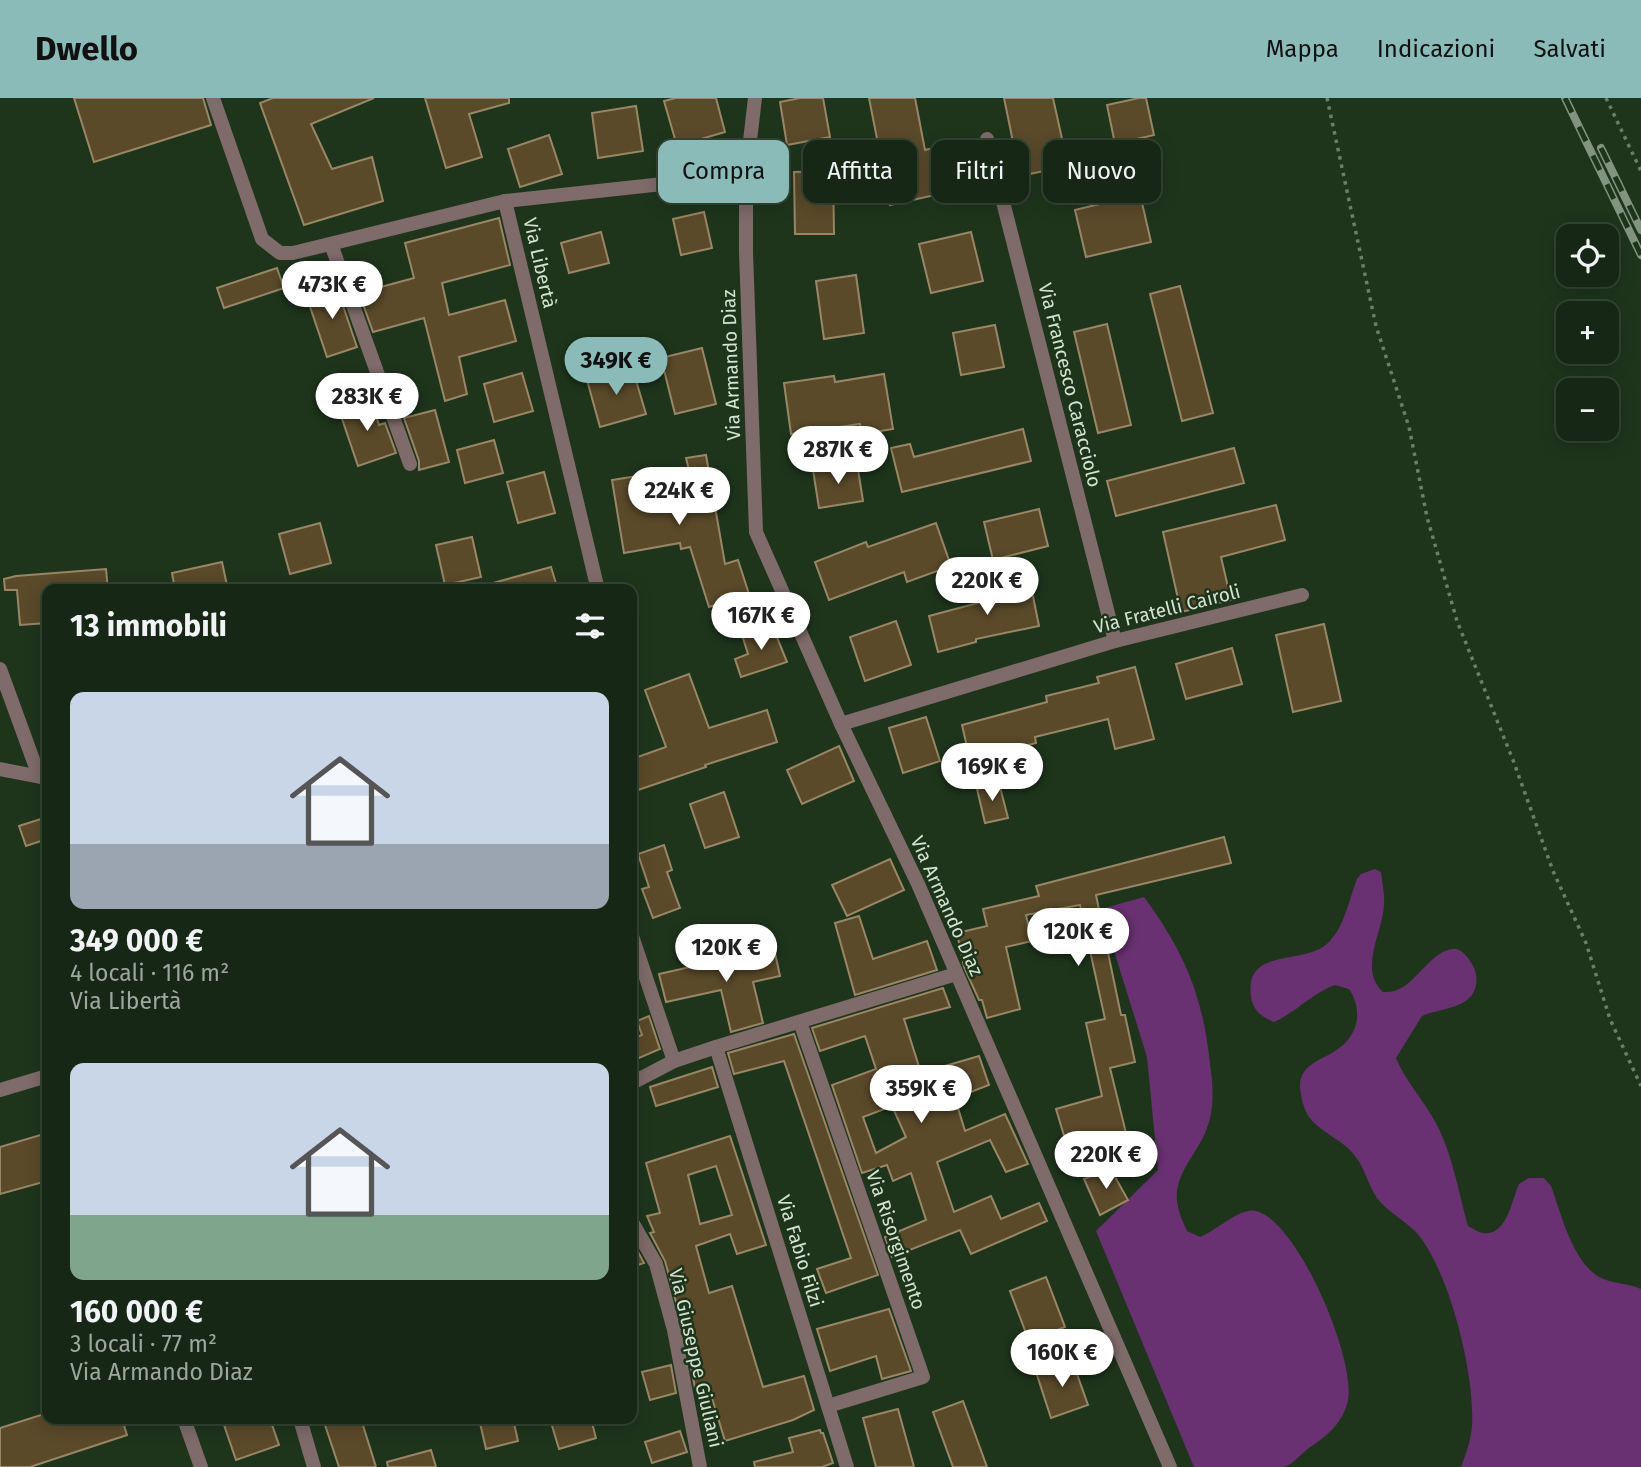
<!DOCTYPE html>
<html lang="it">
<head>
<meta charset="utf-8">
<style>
  :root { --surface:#162815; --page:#233422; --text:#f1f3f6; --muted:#9ea6a0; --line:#354434; --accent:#8bbbb9 }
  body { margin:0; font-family:"Fira Sans",sans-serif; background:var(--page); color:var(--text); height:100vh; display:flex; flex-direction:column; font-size:26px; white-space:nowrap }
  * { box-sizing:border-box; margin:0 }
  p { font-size:23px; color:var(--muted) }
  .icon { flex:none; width:38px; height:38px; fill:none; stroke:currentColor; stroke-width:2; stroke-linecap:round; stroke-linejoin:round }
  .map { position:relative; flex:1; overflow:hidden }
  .details { position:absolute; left:42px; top:486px; width:595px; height:840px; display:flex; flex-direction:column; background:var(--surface); border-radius:14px; box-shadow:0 4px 18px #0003,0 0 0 2px var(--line) }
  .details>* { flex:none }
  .banner { position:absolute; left:658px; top:42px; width:665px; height:63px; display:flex; gap:14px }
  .tools { position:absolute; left:1556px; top:126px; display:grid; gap:14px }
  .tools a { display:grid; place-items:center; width:63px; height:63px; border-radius:14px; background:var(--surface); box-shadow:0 4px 18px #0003,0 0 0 2px var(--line); font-size:35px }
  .price { position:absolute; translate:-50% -60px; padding:0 16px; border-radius:24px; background:#fff; color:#222; font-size:23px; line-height:46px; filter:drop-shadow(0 2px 4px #0008) }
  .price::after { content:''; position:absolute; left:50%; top:42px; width:21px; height:16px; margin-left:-10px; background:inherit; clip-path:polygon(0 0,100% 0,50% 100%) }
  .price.current { background:var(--accent); color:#111 }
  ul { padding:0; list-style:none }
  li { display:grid; align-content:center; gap:14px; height:371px; padding:0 28px }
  li span { display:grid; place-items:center; height:217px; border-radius:14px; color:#555 }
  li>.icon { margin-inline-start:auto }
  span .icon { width:126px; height:126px; fill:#fffc; stroke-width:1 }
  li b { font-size:30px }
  h2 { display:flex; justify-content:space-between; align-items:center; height:84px; padding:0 28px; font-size:30px }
  .pill { padding:0 24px; border-radius:14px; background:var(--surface); box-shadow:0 4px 18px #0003,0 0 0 2px var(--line); font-size:24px; line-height:63px }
  .pill.current { background:var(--accent); color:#111 }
  header { display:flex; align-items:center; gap:42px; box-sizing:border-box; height:98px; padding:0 35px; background:var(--accent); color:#111 }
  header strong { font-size:33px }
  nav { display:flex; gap:38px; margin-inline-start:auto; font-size:24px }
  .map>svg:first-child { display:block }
</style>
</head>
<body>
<header>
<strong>Dwello</strong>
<nav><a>Mappa</a><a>Indicazioni</a><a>Salvati</a></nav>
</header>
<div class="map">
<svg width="1641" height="1369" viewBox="0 0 1641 1369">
  <rect width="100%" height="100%" fill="#1e351c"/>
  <g fill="#693171">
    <path d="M1375 771 1381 774C1382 785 1385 796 1384 807 1383 834 1358 871 1383 894 1388 894 1394 894 1399 891 1418 883 1434 849 1456 851 1462 851 1469 861 1472 866 1476 872 1477 879 1476 887 1472 911 1440 910 1422 918L1396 960C1405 982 1421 999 1433 1020 1452 1052 1458 1092 1468 1128 1472 1130 1479 1135 1484 1135 1507 1138 1512 1101 1519 1086L1529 1080H1544L1551 1088C1561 1115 1572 1163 1599 1179 1612 1186 1628 1185 1641 1191V1369H1461C1466 1356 1471 1342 1472 1328 1475 1277 1451 1181 1421 1140 1409 1124 1389 1116 1377 1100 1368 1087 1365 1070 1355 1058 1343 1041 1318 1034 1307 1016 1303 1008 1301 999 1300 990 1299 966 1321 963 1338 951 1359 936 1363 912 1349 891L1335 887C1312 895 1297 914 1274 924 1262 919 1253 913 1251 899 1244 847 1305 869 1329 844 1345 827 1349 802 1357 781L1361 776Z"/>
    <path d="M1144 799C1185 855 1203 898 1210 966 1213 986 1215 1010 1207 1030 1199 1054 1174 1075 1177 1103 1178 1113 1183 1124 1187 1133L1200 1139C1216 1133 1240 1109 1256 1113 1298 1123 1356 1261 1348 1302 1343 1325 1328 1337 1309 1350 1302 1355 1292 1367 1284 1369 1276 1369 1265 1369 1257 1369 1236 1369 1215 1369 1194 1369L1096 1133 1158 1072 1147 959 1101 811Z"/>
  </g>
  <g fill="#5a4a2a" stroke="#998665" stroke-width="2" fill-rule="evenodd">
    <polygon points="74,0 203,0 211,27 94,64"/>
    <polygon points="273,0 374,0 311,26 332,71 372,59 383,103 304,127 260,5"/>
    <polygon points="425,0 509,0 509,5 469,16 482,59 446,70"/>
    <polygon points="676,0 716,0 725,34 677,48 664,3"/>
    <polygon points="800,0 823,0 830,39 787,47 780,4"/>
    <polygon points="869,0 915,0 925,52 934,50 944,95 890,107"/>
    <polygon points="1004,0 1053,0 1068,68 1020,78"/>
    <polygon points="1139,0 1146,0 1154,37 1115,46 1107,7"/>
    <polygon points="636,8 643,53 598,60 592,15"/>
    <polygon points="549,37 562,76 520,89 508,51"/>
    <polygon points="833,73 834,136 795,136 794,74"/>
    <polygon points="1140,96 1151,144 1086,159 1075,112"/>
    <polygon points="704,114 712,150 681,157 673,121"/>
    <polygon points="499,120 510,167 442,185 449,217 505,202 516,243 459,259 467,296 445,303 424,220 373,234 359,195 414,180 405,145"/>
    <polygon points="601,134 609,165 569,175 561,145"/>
    <polygon points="971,134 983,183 931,195 919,146"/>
    <polygon points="277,170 284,190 224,210 217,190"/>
    <polygon points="856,177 864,235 824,241 816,183"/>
    <polygon points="336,187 357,249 327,259 306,197"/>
    <polygon points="1180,188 1213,315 1182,323 1150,196"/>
    <polygon points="1107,226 1131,327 1098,335 1074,234"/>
    <polygon points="995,227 1004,269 961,277 953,235"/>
    <polygon points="702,250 716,306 675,316 661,260"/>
    <polygon points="632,269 646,316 600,329 587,282"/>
    <polygon points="522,275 533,313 494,324 484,286"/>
    <polygon points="884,276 893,331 862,336 860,326 791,336 784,285 834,278 835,284"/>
    <polygon points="371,302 379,327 385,325 396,355 358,368 339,312"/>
    <polygon points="435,312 449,364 419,372 419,363 404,320"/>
    <polygon points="1023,331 1031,363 902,394 891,350 910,346 914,359"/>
    <polygon points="494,342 503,375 465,385 457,352"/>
    <polygon points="1234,350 1244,385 1116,418 1107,383"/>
    <polygon points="706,357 725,466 738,462 749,496 709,509 690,449 681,451 680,445 624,455 612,382 662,374 671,407 696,400 686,360"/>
    <polygon points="857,365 863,403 819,410 813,372"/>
    <polygon points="544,374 555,415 518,425 507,384"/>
    <polygon points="1276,407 1285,442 1221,459 1231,502 1181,514 1163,434"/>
    <polygon points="1039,411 1048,448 993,462 984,424"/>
    <polygon points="320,425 331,465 290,476 279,436"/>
    <polygon points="936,425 951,468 907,484 904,474 829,502 815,464 866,444 868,449"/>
    <polygon points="472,439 481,479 445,487 436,447"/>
    <polygon points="222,464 228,492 175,492 172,475"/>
    <polygon points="551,469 558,492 487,492 486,487"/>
    <polygon points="106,471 108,492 46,492 47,525 20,527 17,492 5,492 4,481 16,478"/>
    <polygon points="1030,483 1039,528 976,541 976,544 938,554 929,518 989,502 987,491"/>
    <polygon points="896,523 911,567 865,583 850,539"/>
    <polygon points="1324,526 1341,603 1293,614 1276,537"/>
    <polygon points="772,527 787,564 741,579 735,561 748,556 742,537"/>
    <polygon points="1232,550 1242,586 1186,601 1176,566"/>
    <polygon points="1135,569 1154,641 1115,651 1108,621 1035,639 1036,645 970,662 962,627 1047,604 1046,598 1099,585 1097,579"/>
    <polygon points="689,576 709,630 767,612 777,644 705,667 706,669 632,694 632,661 666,649 645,592"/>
    <polygon points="926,619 940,663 903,675 889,630"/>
    <polygon points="839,648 854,683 802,706 787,672"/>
    <polygon points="999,685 1008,720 985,725 977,691"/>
    <polygon points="724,694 739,739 705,750 690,706"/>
    <polygon points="47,719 47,741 26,748 19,728"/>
    <polygon points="1224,739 1231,765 1096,797 1121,917 1125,917 1135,964 1110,970 1126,1035 1068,1051 1056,1011 1102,998 1086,925 1105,921 1080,807 1026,817 1032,843 1006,849 1020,911 987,920 982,902 979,902 964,869 957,835 987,828 983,811 1039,798 1036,788"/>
    <polygon points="664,747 672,772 667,774 680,810 653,820 642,791 649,789 638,756"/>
    <polygon points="890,761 904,792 847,818 832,787"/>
    <polygon points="859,818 873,861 927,843 937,872 855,897 835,825"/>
    <polygon points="774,850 780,878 753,884 763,925 731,934 721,892 666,904 659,876"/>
    <path d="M943 890 950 909 904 921 921 975 979 958 989 987 955 1000 965 1033 1005 1016 1028 1066 1006 1074 990 1042 937 1064 954 1114 991 1098 1001 1121 1039 1105 1047 1123 971 1156 960 1132 892 1159 885 1139 926 1122 911 1075 893 1083 887 1067 862 1075 832 987 876 971 865 938 820 953 812 930ZM892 1008 906 1039 876 1055 863 1019Z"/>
    <polygon points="649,918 660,951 632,963 632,941 642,937 637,923"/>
    <polygon points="794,936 878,1177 826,1195 817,1171 851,1160 784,963 734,976 728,955"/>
    <polygon points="712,969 718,989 656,1008 650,989"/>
    <polygon points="47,1035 47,1083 0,1096 0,1049"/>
    <path d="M730 1038 766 1147 737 1156 730 1136 696 1148 709 1195 732 1188 763 1289 804 1278 814 1312 793 1322 725 1343 708 1287 695 1290 683 1230 665 1163 650 1135 654 1134 647 1118 660 1115 646 1065ZM716 1068 732 1117 700 1126 688 1077Z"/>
    <polygon points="1110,1070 1128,1102 1100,1117 1084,1081"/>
    <polygon points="632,1143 644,1165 632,1169"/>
    <polygon points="1046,1179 1065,1229 1029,1243 1010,1193"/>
    <polygon points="889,1211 911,1273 882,1281 876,1258 830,1273 817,1231"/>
    <polygon points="1072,1262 1088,1307 1051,1320 1036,1274"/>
    <polygon points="671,1267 676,1295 650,1302 642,1274"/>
    <polygon points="963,1303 987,1369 953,1369 933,1314"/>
    <polygon points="898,1311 914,1369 876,1369 863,1320"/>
    <polygon points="47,1315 47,1321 122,1321 127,1337 30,1369 0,1369 0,1330"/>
    <polygon points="222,1321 270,1321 279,1347 236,1362"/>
    <polygon points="323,1321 361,1321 376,1369 339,1369"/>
    <polygon points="479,1321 513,1321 518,1343 486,1351"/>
    <polygon points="550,1321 591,1321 596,1340 559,1351"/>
    <polygon points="820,1332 821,1335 823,1335 833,1365 822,1369 755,1369 754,1364 793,1354 789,1340"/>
    <polygon points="680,1333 687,1354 652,1365 645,1344"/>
    <polygon points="431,1352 436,1369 388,1369 387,1364"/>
  </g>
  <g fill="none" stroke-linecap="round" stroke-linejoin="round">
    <g stroke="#6b7e69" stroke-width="3.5" stroke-dasharray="3.5 5" stroke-linecap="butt">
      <polyline points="1327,0 1376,228 1409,329 1427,419 1457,523 1513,662 1553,773 1586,845 1610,921 1641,988"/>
      <polyline points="1606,0 1641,73"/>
    </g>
    <g stroke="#7e6b6a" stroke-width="14">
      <polyline points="213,0 262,141 280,155 293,155 505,103 746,77"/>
      <polyline points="755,0 746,77 746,154 756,434 841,626 918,786 1170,1369"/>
      <polyline points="987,41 1115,543"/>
      <polyline points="505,103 598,492"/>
      <polyline points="331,146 410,366"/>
      <polyline points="0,571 39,678"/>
      <polyline points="841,626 1115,543 1302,497"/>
      <polyline points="0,671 46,680"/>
      <polyline points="632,838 674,963"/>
      <polyline points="800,924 923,1279 828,1308"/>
      <polyline points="716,949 847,1369"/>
      <polyline points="632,985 674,963 716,949 956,876"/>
      <polyline points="0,992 47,978"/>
      <polyline points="632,1124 656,1166 674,1232 700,1369"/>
      <polyline points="184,1321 201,1369"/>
      <polyline points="300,1321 314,1369"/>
    </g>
    <defs>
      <g id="rail">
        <polyline points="1565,0 1641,157"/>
        <polyline points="1601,50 1641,132"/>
      </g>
    </defs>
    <use href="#rail" stroke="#829480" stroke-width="8"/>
    <use href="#rail" stroke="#1e351c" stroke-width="5" stroke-dasharray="16" stroke-linecap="butt"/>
  </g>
  <g text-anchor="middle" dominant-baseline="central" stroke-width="5" stroke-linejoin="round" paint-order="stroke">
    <g font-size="19" fill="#d5e3d3" stroke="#1e351c">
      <text transform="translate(540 165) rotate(77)">Via Libertà</text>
      <text transform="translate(731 267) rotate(-92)">Via Armando Diaz</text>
      <text transform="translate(1070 287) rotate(76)">Via Francesco Caracciolo</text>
      <text transform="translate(1167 511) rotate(-14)">Via Fratelli Cairoli</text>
      <text transform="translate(947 808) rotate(66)">Via Armando Diaz</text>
      <text transform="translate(896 1142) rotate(71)">Via Risorgimento</text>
      <text transform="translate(800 1153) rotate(73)">Via Fabio Filzi</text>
      <text transform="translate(696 1260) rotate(77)">Via Giuseppe Giuliani</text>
    </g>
  </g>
</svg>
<div class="tools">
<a><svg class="icon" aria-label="locate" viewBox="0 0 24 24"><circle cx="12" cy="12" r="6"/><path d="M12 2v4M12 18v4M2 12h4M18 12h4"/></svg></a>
<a>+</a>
<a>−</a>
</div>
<b class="price" style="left:332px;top:223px">473K €</b>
<b class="price current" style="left:616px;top:299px">349K €</b>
<b class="price" style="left:367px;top:335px">283K €</b>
<b class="price" style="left:838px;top:388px">287K €</b>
<b class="price" style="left:679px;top:429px">224K €</b>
<b class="price" style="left:987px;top:519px">220K €</b>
<b class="price" style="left:761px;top:554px">167K €</b>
<b class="price" style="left:992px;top:705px">169K €</b>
<b class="price" style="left:1078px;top:870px">120K €</b>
<b class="price" style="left:726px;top:886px">120K €</b>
<b class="price" style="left:921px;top:1027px">359K €</b>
<b class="price" style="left:1106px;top:1093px">220K €</b>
<b class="price" style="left:1062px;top:1291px">160K €</b>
<div class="banner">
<a class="pill current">Compra</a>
<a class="pill">Affitta</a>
<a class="pill">Filtri</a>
<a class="pill">Nuovo</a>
</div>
<section class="details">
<h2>13 immobili<svg class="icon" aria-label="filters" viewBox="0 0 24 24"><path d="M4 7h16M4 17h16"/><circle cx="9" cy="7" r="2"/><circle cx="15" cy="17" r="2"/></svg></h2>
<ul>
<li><span style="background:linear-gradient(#c9d6e8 70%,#9aa5b1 0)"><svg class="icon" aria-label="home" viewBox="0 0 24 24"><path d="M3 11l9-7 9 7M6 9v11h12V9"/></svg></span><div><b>349 000 €</b><p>4 locali · 116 m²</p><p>Via Libertà</p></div></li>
<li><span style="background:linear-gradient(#c9d6e8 70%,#7fa58c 0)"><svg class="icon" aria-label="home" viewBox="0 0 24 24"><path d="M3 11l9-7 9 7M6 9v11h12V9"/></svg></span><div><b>160 000 €</b><p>3 locali · 77 m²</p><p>Via Armando Diaz</p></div></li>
</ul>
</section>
</div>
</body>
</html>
